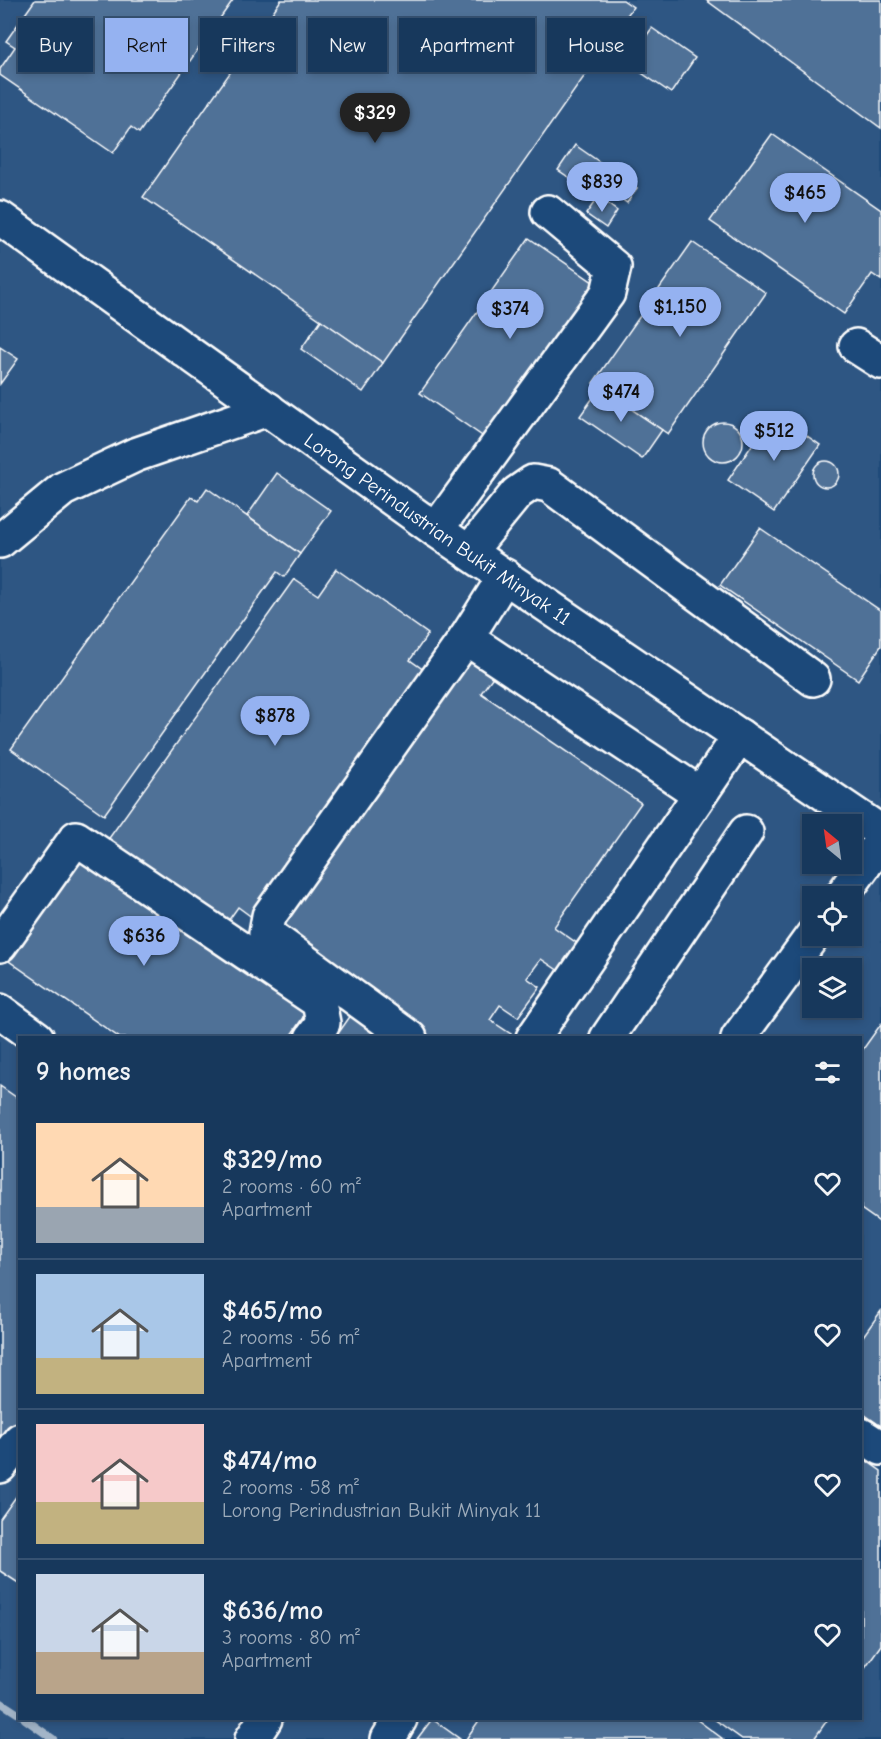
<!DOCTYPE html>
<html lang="en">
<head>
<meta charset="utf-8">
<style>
  :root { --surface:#17385c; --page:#203f62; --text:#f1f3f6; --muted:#9eacbb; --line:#365272; --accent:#95b2f1 }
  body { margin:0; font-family:"Comic Neue",sans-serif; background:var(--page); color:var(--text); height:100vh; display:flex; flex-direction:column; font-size:22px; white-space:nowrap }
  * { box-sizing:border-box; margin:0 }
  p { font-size:20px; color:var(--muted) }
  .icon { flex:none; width:33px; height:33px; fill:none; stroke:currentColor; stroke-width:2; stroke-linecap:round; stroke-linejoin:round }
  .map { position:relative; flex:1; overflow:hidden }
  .details { position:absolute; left:18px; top:1036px; width:844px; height:684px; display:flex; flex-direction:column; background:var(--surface); border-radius:0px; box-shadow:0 3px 9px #0003,0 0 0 2px var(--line) }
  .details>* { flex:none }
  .guide { position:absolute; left:18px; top:18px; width:846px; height:54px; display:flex; gap:12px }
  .needle { width:39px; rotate:331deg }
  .fabs { position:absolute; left:802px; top:814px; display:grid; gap:12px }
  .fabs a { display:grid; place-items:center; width:60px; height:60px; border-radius:0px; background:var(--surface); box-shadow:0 3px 9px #0003,0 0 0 2px var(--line); font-size:30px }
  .price { position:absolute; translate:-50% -51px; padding:0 14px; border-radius:21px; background:var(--accent); color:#111; font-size:20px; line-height:39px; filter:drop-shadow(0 2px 3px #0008) }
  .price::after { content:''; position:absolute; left:50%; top:36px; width:18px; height:14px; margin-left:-9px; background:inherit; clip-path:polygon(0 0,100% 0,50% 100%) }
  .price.current { background:#222; color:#fff }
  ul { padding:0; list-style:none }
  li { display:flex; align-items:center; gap:18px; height:150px; padding:0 18px }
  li+li { border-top:2px solid var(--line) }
  li span { display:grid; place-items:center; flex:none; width:168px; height:120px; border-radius:0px; color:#555 }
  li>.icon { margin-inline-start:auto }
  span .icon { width:72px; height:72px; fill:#fffc; stroke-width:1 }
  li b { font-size:26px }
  h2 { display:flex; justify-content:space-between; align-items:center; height:72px; padding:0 18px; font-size:26px }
  .tag { padding:0 21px; border-radius:0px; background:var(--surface); box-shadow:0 3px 9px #0003,0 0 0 2px var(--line); font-size:21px; line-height:54px }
  .tag.current { background:var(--accent); color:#111 }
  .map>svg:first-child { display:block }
</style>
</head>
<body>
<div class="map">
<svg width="881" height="1739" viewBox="0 0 881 1739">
  <rect width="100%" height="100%" fill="#1f4a7a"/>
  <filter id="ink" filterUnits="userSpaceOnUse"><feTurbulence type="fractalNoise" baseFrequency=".0167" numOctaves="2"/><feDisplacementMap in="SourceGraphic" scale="12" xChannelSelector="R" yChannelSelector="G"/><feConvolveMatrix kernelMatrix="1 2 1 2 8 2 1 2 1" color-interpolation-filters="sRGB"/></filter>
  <g filter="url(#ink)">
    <path fill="#2e5683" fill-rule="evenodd" d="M0 0H881V1739H0ZM813 825H852V864H813ZM813 897H852V936H813ZM813 969H852V1008H813ZM20 1038H861V1719H20Z"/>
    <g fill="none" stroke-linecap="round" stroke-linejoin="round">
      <g stroke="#a3b5c8" stroke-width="8">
        <polyline points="0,1702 20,1715"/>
        <polyline points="25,1719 53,1739"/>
      </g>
    </g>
    <g fill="#507197" stroke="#fff" stroke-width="1.5">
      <polygon points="35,0 233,0 139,133 131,127 113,153 0,75 0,69 15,47 6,41"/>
      <polygon points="281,0 623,0 633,7 383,363 143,197 232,70 217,59 236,30 252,42"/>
      <polygon points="706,0 881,0 881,128"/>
      <polygon points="652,28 695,58 671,93 627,63"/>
      <polygon points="772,134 881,210 881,280 872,274 844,314 710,221"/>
      <polygon points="575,145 637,188 627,203 605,188 598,197 558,170"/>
      <polygon points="598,197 617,211 606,228 586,214"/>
      <polygon points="529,238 600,287 491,442 420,393"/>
      <polygon points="692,242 766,293 668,434 593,383"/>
      <polygon points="321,320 383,363 363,392 301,349"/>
      <polygon points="0,347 18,359 0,384"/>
      <polygon points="600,388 662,430 642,459 580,416"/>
      <polygon points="774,413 820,445 774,512 728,480"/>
      <circle cx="723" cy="442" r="20"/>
      <circle cx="826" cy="474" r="13"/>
      <polygon points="277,473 331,511 300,554 247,516"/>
      <polygon points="207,488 300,554 284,577 277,572 104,815 11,749 191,497 198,501"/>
      <polygon points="760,528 881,611 881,646 858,680 720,585"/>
      <polygon points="336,569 428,634 410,660 428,673 253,918 238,907 226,924 107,841 294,579 318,595"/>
      <polygon points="467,654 495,674 481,693 641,803 554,927 581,946 562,973 541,959 527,978 540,987 518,1017 500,1005 490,1020 514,1036 513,1038 432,1038 275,930"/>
      <polygon points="81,853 308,1010 289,1038 120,1038 6,959"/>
      <polygon points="356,1008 399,1038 335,1038"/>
      <polygon points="881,1024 881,1223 861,1209 861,1052"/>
      <polygon points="0,1086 20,1100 20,1421 2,1446 0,1445"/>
      <polygon points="881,1311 881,1426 861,1412 861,1339"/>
      <polygon points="861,1457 881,1471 881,1645 861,1673"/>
      <polygon points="20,1491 20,1584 0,1571 0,1519"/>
      <polygon points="432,1719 460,1739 417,1739"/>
      <polygon points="480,1719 696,1719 723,1739 466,1739"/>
      <polygon points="714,1719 828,1719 814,1739 742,1739"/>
    </g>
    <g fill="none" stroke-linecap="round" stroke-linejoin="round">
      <defs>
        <g id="minor">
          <path id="s1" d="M0 218 436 530 881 832"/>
          <polyline points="856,346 881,362"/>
          <polyline points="436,530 608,293 614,267 548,212"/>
          <polyline points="0,541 63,489 135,455 268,409"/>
          <polyline points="469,552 517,493 533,482 549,485 813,679"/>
          <polyline points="466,638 700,794"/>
          <polyline points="841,897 881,842"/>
          <polyline points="0,945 76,838 319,1002 323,1023 312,1038"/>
          <polyline points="0,1011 37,1038"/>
          <polyline points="410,1038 266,933 269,916 466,638 505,576"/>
          <polyline points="533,1038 740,736"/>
          <polyline points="607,1038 746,832"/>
          <polyline points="738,1038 813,935"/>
          <polyline points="861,1435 881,1448"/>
          <polyline points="0,1466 20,1440"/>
          <polyline points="252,1739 265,1719"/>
          <polyline points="388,1739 400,1719"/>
        </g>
      </defs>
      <use href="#minor" stroke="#fff" stroke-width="38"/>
      <use href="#minor" stroke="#1f4a7a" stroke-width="33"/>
    </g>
  </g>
  <g text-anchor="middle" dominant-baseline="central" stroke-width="6" stroke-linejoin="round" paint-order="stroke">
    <g font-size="20" fill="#fff" stroke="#1f4a7a">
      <text stroke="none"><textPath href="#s1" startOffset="537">Lorong Perindustrian Bukit Minyak 11</textPath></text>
    </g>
  </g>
</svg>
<div class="fabs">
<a><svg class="needle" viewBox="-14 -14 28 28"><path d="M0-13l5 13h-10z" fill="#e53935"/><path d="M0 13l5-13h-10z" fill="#9eacbb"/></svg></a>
<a><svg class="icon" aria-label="locate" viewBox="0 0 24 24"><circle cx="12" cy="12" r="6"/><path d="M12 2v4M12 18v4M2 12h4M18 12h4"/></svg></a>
<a><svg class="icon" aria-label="layers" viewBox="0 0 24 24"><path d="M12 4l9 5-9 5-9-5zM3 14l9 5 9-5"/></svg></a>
</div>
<b class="price current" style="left:375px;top:144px">$329</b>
<b class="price" style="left:602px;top:213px">$839</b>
<b class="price" style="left:805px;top:224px">$465</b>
<b class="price" style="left:680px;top:338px">$1,150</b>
<b class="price" style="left:510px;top:340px">$374</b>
<b class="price" style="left:621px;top:423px">$474</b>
<b class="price" style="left:774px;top:462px">$512</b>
<b class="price" style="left:275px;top:747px">$878</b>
<b class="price" style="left:144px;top:967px">$636</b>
<div class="guide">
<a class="tag">Buy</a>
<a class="tag current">Rent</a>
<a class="tag">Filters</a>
<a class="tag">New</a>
<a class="tag">Apartment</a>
<a class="tag">House</a>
</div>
<section class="details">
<h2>9 homes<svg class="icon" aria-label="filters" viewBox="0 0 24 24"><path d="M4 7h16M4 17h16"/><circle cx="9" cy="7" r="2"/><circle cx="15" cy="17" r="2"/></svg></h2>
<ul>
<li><span style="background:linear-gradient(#ffd9b3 70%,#9aa5b1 0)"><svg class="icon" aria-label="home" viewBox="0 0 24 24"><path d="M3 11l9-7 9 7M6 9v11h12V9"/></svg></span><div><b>$329/mo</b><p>2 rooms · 60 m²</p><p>Apartment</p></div><svg class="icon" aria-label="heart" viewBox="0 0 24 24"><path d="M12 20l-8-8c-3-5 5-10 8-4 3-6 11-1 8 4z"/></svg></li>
<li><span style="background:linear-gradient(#a9c7e8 70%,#c2b280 0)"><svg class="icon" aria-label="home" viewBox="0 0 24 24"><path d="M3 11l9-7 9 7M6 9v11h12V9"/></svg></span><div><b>$465/mo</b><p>2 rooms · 56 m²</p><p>Apartment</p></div><svg class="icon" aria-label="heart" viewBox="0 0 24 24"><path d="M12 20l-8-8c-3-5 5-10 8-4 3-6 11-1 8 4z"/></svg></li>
<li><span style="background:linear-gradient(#f6c9c9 65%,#c2b280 0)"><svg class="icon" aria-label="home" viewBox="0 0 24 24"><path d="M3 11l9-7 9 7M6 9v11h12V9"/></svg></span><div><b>$474/mo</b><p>2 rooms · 58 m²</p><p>Lorong Perindustrian Bukit Minyak 11</p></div><svg class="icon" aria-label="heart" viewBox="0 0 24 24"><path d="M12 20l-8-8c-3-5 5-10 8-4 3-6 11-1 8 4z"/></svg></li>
<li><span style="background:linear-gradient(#c9d6e8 65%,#b9a48a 0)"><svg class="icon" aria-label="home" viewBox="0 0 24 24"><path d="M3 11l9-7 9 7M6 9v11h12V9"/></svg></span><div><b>$636/mo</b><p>3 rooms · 80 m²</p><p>Apartment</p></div><svg class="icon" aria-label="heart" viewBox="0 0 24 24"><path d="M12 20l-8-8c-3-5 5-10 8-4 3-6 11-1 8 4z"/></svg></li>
</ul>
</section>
</div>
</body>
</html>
